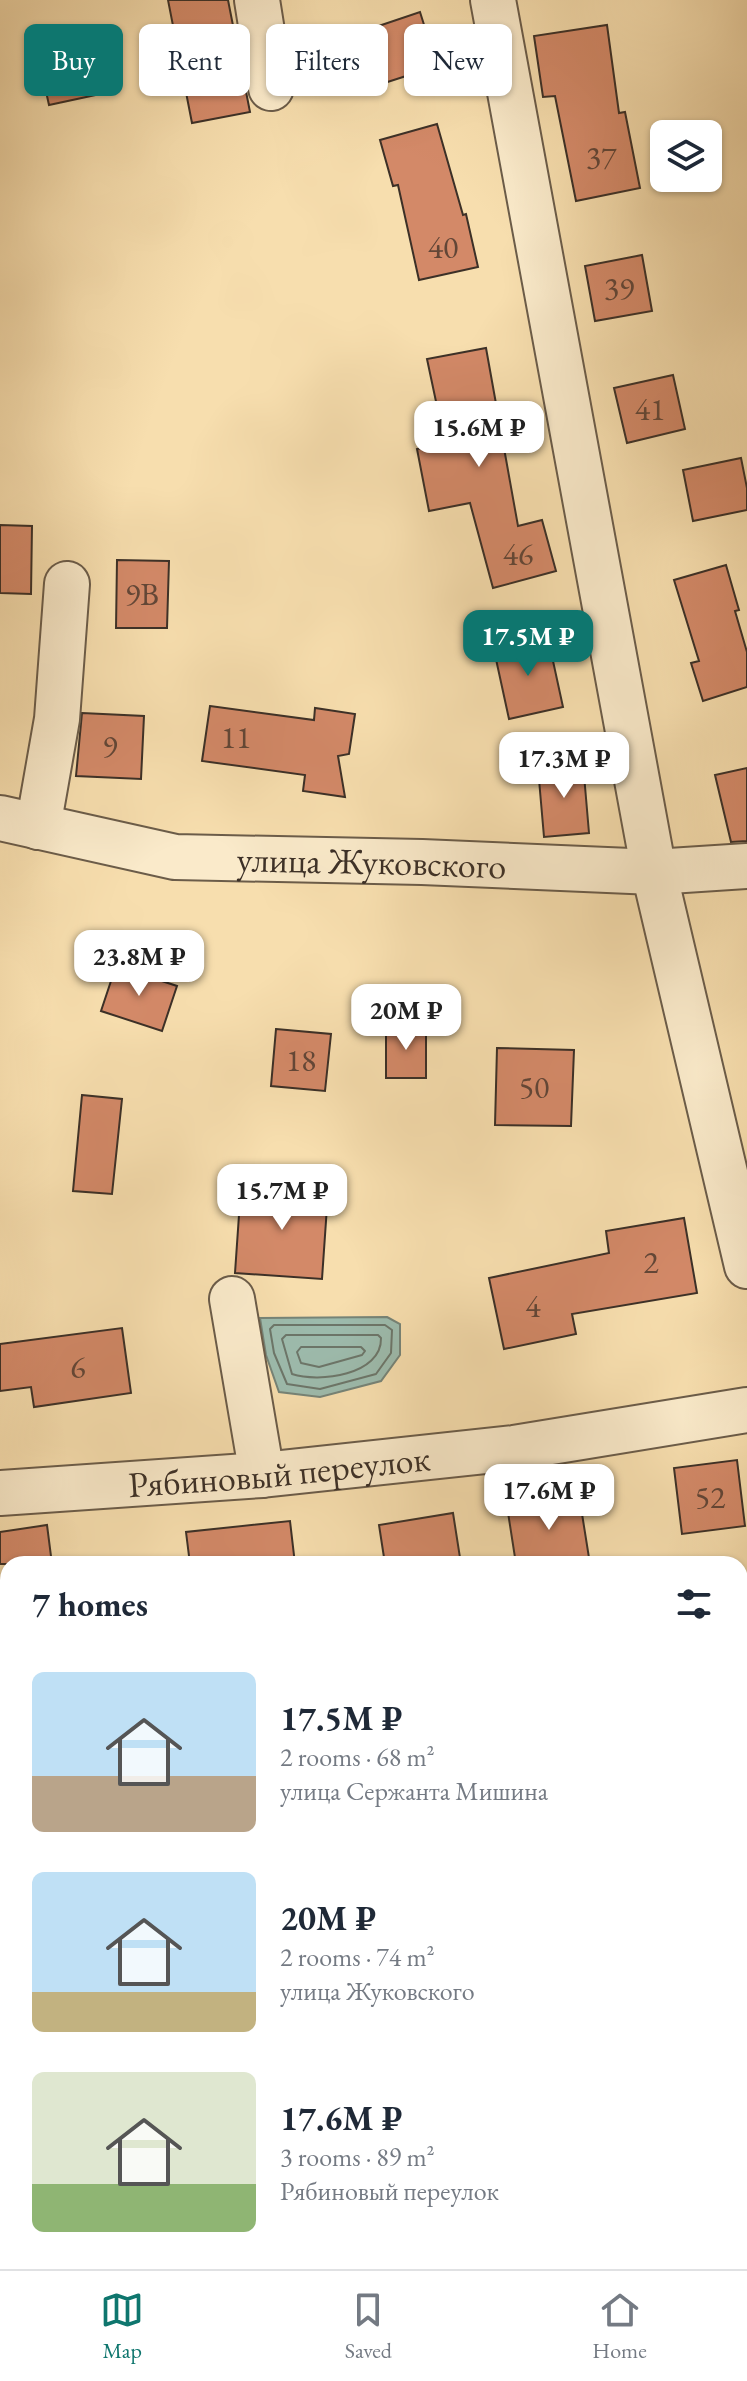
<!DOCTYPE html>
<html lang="en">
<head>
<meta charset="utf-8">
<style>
  :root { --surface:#fff; --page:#f6f6f7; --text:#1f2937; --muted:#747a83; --line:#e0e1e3; --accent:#0f766e }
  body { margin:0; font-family:"EB Garamond",serif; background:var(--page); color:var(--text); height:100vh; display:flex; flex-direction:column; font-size:30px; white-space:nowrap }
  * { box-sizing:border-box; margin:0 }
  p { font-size:26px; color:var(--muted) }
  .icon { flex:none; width:44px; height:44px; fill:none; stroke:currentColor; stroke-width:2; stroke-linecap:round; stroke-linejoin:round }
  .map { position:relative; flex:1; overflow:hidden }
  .panel { position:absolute; left:0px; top:1556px; width:748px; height:714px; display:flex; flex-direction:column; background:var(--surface); border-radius:24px 24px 0 0; box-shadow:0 2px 6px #0004 }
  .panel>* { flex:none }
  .top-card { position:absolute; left:24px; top:24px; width:700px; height:72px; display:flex; gap:16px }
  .fabs { position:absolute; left:650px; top:120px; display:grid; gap:16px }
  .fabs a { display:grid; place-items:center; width:72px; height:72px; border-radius:12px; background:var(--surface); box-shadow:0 2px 6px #0004; font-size:40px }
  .price { position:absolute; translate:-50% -68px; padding:0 18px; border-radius:16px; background:#fff; color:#222; font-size:26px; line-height:52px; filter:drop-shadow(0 2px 4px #0008) }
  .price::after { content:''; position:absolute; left:50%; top:48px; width:24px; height:18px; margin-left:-12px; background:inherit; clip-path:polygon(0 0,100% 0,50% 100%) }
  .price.current { background:var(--accent); color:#fff }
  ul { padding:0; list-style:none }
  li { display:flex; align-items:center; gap:24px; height:200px; padding:0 32px }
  li span { display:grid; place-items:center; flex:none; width:224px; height:160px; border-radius:12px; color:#555 }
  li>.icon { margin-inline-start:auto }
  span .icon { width:96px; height:96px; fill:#fffc; stroke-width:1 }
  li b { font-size:34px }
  h2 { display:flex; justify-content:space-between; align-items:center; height:96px; padding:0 32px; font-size:34px }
  .chip { padding:0 28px; border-radius:12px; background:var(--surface); box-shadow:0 2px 6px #0004; font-size:28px; line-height:72px }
  .chip.current { background:var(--accent); color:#fff }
  .tabs { display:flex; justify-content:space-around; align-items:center; height:112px; border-top:2px solid var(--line); background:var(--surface); font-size:22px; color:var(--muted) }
  .tabs a { display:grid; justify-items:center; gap:4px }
  .tabs .current { color:var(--accent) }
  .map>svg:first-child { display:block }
</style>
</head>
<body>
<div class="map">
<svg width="747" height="2269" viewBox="0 0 747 2269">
  <rect width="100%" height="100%" fill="#f7deae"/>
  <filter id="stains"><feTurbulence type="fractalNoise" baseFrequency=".0025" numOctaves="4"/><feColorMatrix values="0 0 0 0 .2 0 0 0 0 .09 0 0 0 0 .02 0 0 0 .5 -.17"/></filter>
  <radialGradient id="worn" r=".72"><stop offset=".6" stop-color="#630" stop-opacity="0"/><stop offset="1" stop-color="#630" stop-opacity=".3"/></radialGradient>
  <polygon fill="#9dbcae" stroke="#768478" stroke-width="2" points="387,1317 400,1324 400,1355 381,1381 320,1397 279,1392 266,1355 260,1318"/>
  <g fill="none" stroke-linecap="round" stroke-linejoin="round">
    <g stroke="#6c766a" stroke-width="2">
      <polygon points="274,1325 385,1325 392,1330 391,1353 376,1374 320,1389 287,1384 274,1353 270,1329"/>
      <path d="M286 1335H378L381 1338C382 1375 319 1383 292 1374L282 1339Z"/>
      <polygon points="301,1347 361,1347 365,1351 362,1355 319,1367 301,1363 297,1352"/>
    </g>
  </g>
  <g fill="#d38968" stroke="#3c3027" stroke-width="2">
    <polygon points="168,0 228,0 250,112 192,123"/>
    <polygon points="420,12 437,66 369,88 352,35"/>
    <polygon points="607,25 619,113 625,112 640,188 576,201 555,96 543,97 534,36"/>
    <polygon points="106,31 119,90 49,105 36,46"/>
    <polygon points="437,124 463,215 466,214 478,267 419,280 398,185 393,186 380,140"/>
    <polygon points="642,255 652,311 595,321 585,266"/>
    <polygon points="486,348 518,526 542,520 556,571 493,588 470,503 429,511 417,449 445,444 427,359"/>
    <polygon points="673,375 685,429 627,443 614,388"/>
    <polygon points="741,458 747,488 747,510 693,521 683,470"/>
    <polygon points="0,525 32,526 31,594 0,593"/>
    <polygon points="117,560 169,561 167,628 116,628"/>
    <polygon points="726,565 739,610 735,611 747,652 747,687 703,701 691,663 699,661 674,580"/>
    <polygon points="548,638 563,707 509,719 494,650"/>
    <polygon points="210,706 314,720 315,708 355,714 349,754 338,756 345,797 303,791 305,775 202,761"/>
    <polygon points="82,713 144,716 141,779 76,776"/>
    <polygon points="583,763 589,833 544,837 538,768"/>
    <polygon points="747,768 747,841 731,842 715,775"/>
    <polygon points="116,966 177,986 162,1031 101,1011"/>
    <rect x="386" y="1026" width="40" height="52"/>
    <polygon points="276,1029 331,1034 325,1091 271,1086"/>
    <polygon points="497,1048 574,1050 571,1126 495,1125"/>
    <polygon points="82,1095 122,1099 112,1194 73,1191"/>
    <polygon points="241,1186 328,1192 322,1279 235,1273"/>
    <polygon points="684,1218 697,1293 572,1314 576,1334 504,1349 489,1278 609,1253 606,1231"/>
    <polygon points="122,1328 131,1393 34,1407 31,1387 0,1391 0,1344"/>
    <polygon points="737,1460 745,1526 682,1534 674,1468"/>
    <polygon points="579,1495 590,1564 516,1564 507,1506"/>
    <polygon points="453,1513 461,1564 385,1564 379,1525"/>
    <polygon points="290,1521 295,1564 190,1564 186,1532"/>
    <polygon points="47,1525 52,1564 0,1564 0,1532"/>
  </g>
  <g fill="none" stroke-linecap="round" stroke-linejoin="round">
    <defs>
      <g id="minor">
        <polyline points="257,0 271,88"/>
        <polyline points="493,0 654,872 747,1266"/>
        <path id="s1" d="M0 818 175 857 422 862 654 872 747 866"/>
        <polyline points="38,827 57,719 67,584"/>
        <polyline points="232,1299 262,1475"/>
        <path id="s2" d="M0 1493 262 1475 514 1448 747 1410"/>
        <polyline points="0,1826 8,1827"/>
        <polyline points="130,2262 131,2269"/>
      </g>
      <g id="major">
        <polyline points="740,2233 747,2232"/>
        <polyline points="451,2269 516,2262"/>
      </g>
    </defs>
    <use href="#minor" stroke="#6b5c49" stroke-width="48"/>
    <use href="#major" stroke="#3c3027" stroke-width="48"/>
    <use href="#minor" stroke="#faeaca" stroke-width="44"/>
    <use href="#major" stroke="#ecbf77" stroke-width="44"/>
  </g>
  <g text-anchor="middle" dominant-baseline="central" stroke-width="6" stroke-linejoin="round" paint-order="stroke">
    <g font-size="32" fill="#624637">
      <text x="601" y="157">37</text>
      <text x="443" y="247">40</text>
      <text x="619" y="288">39</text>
      <text x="650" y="409">41</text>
      <text x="518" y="554">46</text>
      <text x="142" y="594">9В</text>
      <text x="236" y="737">11</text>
      <text x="110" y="746">9</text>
      <text x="301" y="1060">18</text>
      <text x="534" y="1087">50</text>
      <text x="651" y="1262">2</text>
      <text x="533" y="1306">4</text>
      <text x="78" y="1367">6</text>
      <text x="710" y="1497">52</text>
    </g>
    <g font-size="36" fill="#3c3027" stroke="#faeaca">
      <text stroke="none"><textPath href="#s1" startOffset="376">улица Жуковского</textPath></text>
      <text stroke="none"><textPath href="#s2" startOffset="280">Рябиновый переулок</textPath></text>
    </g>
  </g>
  <rect width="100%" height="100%" filter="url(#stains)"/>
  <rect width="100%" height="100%" fill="url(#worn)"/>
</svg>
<div class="fabs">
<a><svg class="icon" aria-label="layers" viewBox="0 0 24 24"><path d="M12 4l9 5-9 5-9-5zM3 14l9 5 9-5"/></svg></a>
</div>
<b class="price" style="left:479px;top:469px">15.6M ₽</b>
<b class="price current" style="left:528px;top:678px">17.5M ₽</b>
<b class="price" style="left:564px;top:800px">17.3M ₽</b>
<b class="price" style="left:139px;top:998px">23.8M ₽</b>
<b class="price" style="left:406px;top:1052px">20M ₽</b>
<b class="price" style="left:282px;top:1232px">15.7M ₽</b>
<b class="price" style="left:549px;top:1532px">17.6M ₽</b>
<div class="top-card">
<a class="chip current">Buy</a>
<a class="chip">Rent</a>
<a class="chip">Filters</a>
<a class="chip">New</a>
</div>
<section class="panel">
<h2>7 homes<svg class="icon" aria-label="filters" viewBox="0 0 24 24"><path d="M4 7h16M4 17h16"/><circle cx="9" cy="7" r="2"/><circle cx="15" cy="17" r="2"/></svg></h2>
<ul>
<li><span style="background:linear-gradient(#bfe0f5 65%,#b9a48a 0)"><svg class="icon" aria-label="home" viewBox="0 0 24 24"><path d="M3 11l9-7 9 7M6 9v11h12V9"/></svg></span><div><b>17.5M ₽</b><p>2 rooms · 68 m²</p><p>улица Сержанта Мишина</p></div></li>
<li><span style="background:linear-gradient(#bfe0f5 75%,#c2b280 0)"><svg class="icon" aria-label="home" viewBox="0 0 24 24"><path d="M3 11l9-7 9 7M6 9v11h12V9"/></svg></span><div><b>20M ₽</b><p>2 rooms · 74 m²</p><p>улица Жуковского</p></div></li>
<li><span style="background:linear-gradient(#dfe7d0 70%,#8fb573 0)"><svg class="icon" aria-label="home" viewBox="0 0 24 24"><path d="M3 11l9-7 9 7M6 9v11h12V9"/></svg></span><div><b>17.6M ₽</b><p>3 rooms · 89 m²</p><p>Рябиновый переулок</p></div></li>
</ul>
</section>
</div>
<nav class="tabs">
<a class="current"><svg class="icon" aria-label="map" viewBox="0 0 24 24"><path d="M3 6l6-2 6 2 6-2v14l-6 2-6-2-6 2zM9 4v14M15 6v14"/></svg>Map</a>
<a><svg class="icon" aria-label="saved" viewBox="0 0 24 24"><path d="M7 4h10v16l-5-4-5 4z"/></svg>Saved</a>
<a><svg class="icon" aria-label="home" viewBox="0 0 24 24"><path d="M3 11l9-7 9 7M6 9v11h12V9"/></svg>Home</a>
</nav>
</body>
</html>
